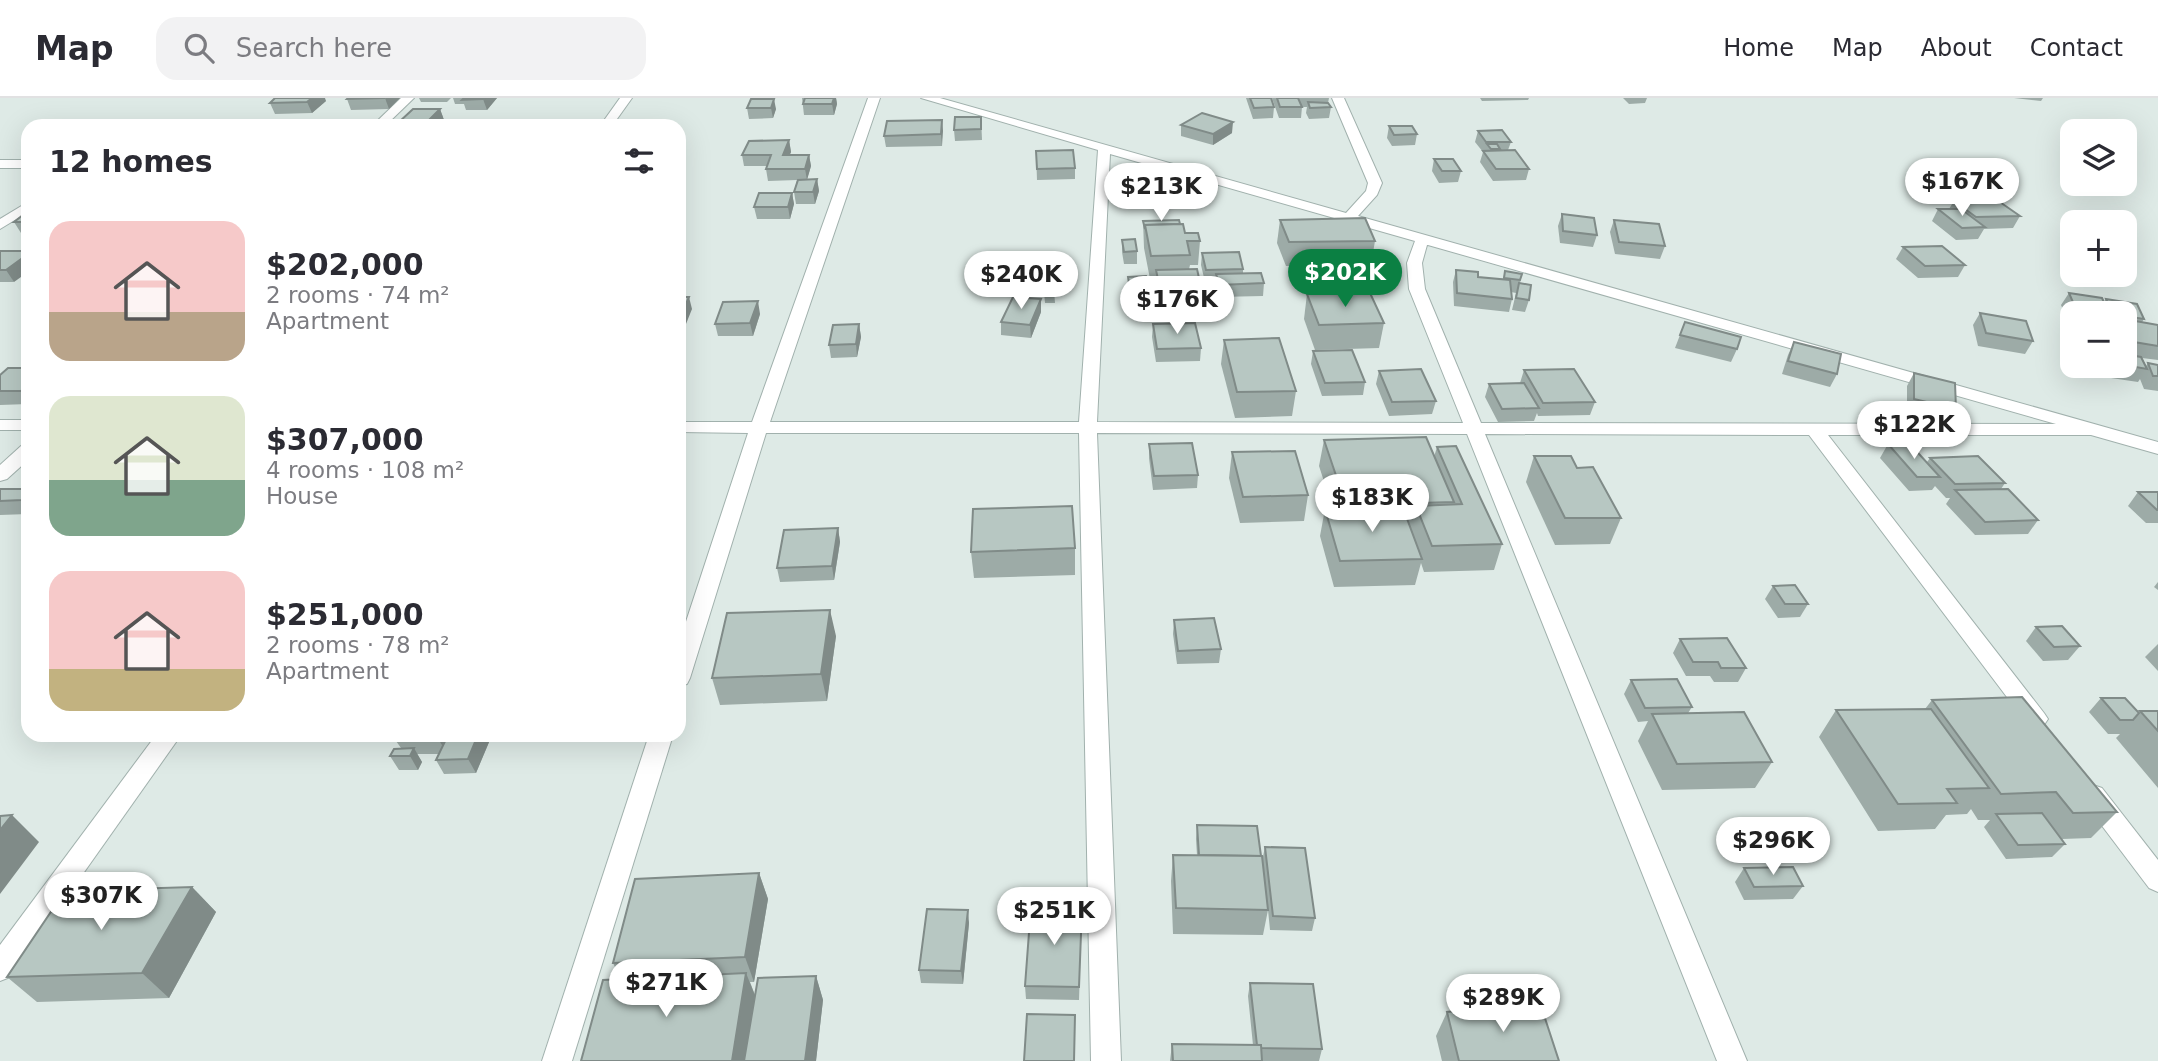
<!DOCTYPE html>
<html lang="en">
<head>
<meta charset="utf-8">
<style>
  :root { --surface:#fff; --page:#f2f2f3; --text:#2b2b33; --muted:#7c7c81; --line:#e1e1e2; --accent:#0b8043 }
  body { margin:0; font-family:"DejaVu Sans",sans-serif; background:var(--page); color:var(--text); height:100vh; display:flex; flex-direction:column; font-size:26px; white-space:nowrap }
  * { box-sizing:border-box; margin:0 }
  p { font-size:23px; color:var(--muted) }
  .icon { flex:none; width:38px; height:38px; fill:none; stroke:currentColor; stroke-width:2; stroke-linecap:round; stroke-linejoin:round }
  .map { position:relative; flex:1; overflow:hidden }
  .side { position:absolute; left:21px; top:21px; width:665px; height:623px; display:flex; flex-direction:column; background:var(--surface); border-radius:21px; box-shadow:0 7px 28px #0002 }
  .side>* { flex:none }
  .buttons { position:absolute; left:2060px; top:21px; display:grid; gap:14px }
  .buttons a { display:grid; place-items:center; width:77px; height:77px; border-radius:14px; background:var(--surface); box-shadow:0 7px 28px #0002; font-size:35px }
  .price { position:absolute; translate:-50% -60px; padding:0 16px; border-radius:24px; background:#fff; color:#222; font-size:23px; line-height:46px; filter:drop-shadow(0 2px 4px #0008) }
  .price::after { content:''; position:absolute; left:50%; top:42px; width:21px; height:16px; margin-left:-10px; background:inherit; clip-path:polygon(0 0,100% 0,50% 100%) }
  .price.active { background:var(--accent); color:#fff }
  ul { padding:0; list-style:none }
  li { display:flex; align-items:center; gap:21px; height:175px; padding:0 28px }
  li span { display:grid; place-items:center; flex:none; width:196px; height:140px; border-radius:21px; color:#555 }
  li>.icon { margin-inline-start:auto }
  span .icon { width:84px; height:84px; fill:#fffc; stroke-width:1 }
  li b { font-size:30px }
  h2 { display:flex; justify-content:space-between; align-items:center; height:84px; padding:0 28px; font-size:30px }
  header { display:flex; align-items:center; gap:42px; box-sizing:border-box; height:98px; padding:0 35px; background:var(--surface); border-bottom:2px solid var(--line) }
  header strong { font-size:33px }
  nav { display:flex; gap:38px; margin-inline-start:auto; font-size:24px }
  .search { width:490px; height:63px; background:var(--page); display:flex; align-items:center; gap:18px; box-sizing:border-box; padding:0 24px; border-radius:21px; color:var(--muted); font-size:26px }
  .map>svg:first-child { display:block }
</style>
</head>
<body>
<header>
<strong>Map</strong>
<div class="search"><svg class="icon" aria-label="search" viewBox="0 0 24 24"><circle cx="10" cy="10" r="6"/><path d="M15 15l6 6"/></svg>Search here</div>
<nav><a>Home</a><a>Map</a><a>About</a><a>Contact</a></nav>
</header>
<div class="map">
<svg width="2158" height="963" viewBox="0 0 2158 963">
  <rect width="100%" height="100%" fill="#deeae6"/>
  <g fill="none" stroke-linecap="round" stroke-linejoin="round">
    <defs>
      <g id="minor">
        <polygon points="401,0 414,0 385,28 372,28"/>
        <polygon points="620,0 632,0 612,28 600,28"/>
        <path d="M868 0H880L770 324H1079L1098 52 921 0H940L1346 115 1366 93 1368 85 1332 0H1344L1382 85 1377 97 1358 118 2158 344V356L2091 337H1828L2044 615 2048 621 2044 627 2036 630 2028 627 1809 337 1485 336 1747 963H1717L1467 336 1097 335 1121 963H1091L1079 335H766L690 580 687 586 679 588V545L748 335 679 334V324H752ZM1110 56 1415 143 1407 165 1409 191 1463 325 1097 324ZM1427 147H1428L2056 326 1481 325 1425 191 1422 165Z"/>
        <rect x="0" y="62" width="28" height="8"/>
        <polygon points="28,104 28,114 0,131 0,121"/>
        <rect x="0" y="322" width="28" height="10"/>
        <polygon points="28,346 28,362 7,381 0,383 0,367 21,348"/>
        <polygon points="156,637 181,637 10,879 0,883 0,847"/>
        <polygon points="649,637 673,637 572,963 542,963"/>
        <polygon points="2093,687 2102,690 2158,762 2158,794 2149,790 2084,704 2080,697 2084,690"/>
      </g>
    </defs>
    <use href="#minor" stroke="#a1b1ad" stroke-width="2"/>
    <use href="#minor" fill="#fff" fill-rule="evenodd"/>
  </g>
  <g fill="#9daba7">
    <polygon points="348,0 400,0 389,11 351,12 347,1"/>
    <polygon points="419,0 451,0 447,4 421,4"/>
    <polygon points="453,0 497,0 487,12 466,12 464,6 455,6"/>
    <polygon points="802,0 836,0 837,6 834,17 804,17"/>
    <polygon points="1246,0 1271,0 1274,9 1273,20 1253,21"/>
    <polygon points="1272,0 1329,0 1328,5 1331,9 1329,20 1309,21 1306,15 1307,9 1302,9 1301,20 1279,20"/>
    <polygon points="1480,0 1529,0 1528,2 1482,3"/>
    <polygon points="1623,0 1647,0 1645,5 1629,6"/>
    <polygon points="2014,0 2043,0 2041,3"/>
    <polygon points="751,1 776,11 773,20 749,21 747,10"/>
    <polygon points="326,3 312,15 275,16 270,5"/>
    <polygon points="440,11 444,22 438,28 400,28 398,25"/>
    <polygon points="981,19 982,42 955,43 954,32"/>
    <polygon points="942,22 942,48 886,49 884,38"/>
    <polygon points="1181,27 1232,35 1213,47 1181,38"/>
    <polygon points="1389,28 1417,36 1415,47 1392,48 1387,40"/>
    <polygon points="1478,33 1511,44 1508,52 1529,71 1526,82 1493,83 1480,64 1483,54 1475,44"/>
    <polygon points="789,42 791,54 789,57 809,57 811,68 807,81 817,81 819,93 815,106 796,106 794,94 797,82 768,83 766,71 767,68 744,68 742,57"/>
    <polygon points="1036,53 1075,70 1075,81 1037,82"/>
    <polygon points="1434,61 1461,73 1458,84 1439,85 1432,73"/>
    <polygon points="792,95 794,106 790,121 757,121 754,109"/>
    <polygon points="1954,103 2020,118 2013,130 1984,131 1978,141 1956,142 1932,123 1938,111 1949,111"/>
    <polygon points="28,113 28,146 14,124"/>
    <polygon points="1562,116 1597,137 1593,149 1560,145 1558,128"/>
    <polygon points="1280,122 1375,143 1371,166 1286,168 1277,145"/>
    <polygon points="1614,122 1665,148 1660,161 1615,156 1610,134"/>
    <polygon points="1143,123 1180,126 1185,135 1200,143 1198,167 1190,167 1189,171 1201,189 1200,202 1159,203 1155,181 1150,181 1144,150"/>
    <polygon points="1122,142 1137,153 1137,166 1124,166 1122,154"/>
    <polygon points="1903,149 1965,167 1958,179 1918,180 1896,161"/>
    <polygon points="0,153 14,184 0,184"/>
    <polygon points="1202,155 1243,171 1243,175 1264,185 1263,198 1218,199 1215,188 1215,184 1205,184 1201,167"/>
    <polygon points="1456,172 1478,179 1503,181 1505,173 1522,176 1520,185 1529,202 1525,214 1512,212 1516,195 1511,194 1512,201 1509,214 1454,208 1453,184"/>
    <polygon points="1128,179 1149,192 1148,205 1130,205 1128,191"/>
    <polygon points="1043,182 1054,192 1055,205 1045,205"/>
    <polygon points="2069,195 2104,204 2106,201 2144,221 2142,224 2158,227 2158,262 2142,260 2146,268 2148,265 2158,267 2158,293 2144,291 2140,281 2138,284 2111,280 2106,268 2124,268 2124,215 2072,215 2072,222 2067,221 2061,207"/>
    <polygon points="1307,196 1384,225 1379,250 1315,252 1304,221"/>
    <polygon points="1041,214 1031,240 1001,237 1001,224"/>
    <polygon points="1980,215 2033,243 2025,256 1978,248 1973,227"/>
    <polygon points="760,216 753,238 718,238 715,226"/>
    <polygon points="1685,224 1737,251 1731,264 1675,250"/>
    <polygon points="859,226 861,239 857,259 831,260 829,247"/>
    <polygon points="1153,226 1201,250 1200,263 1156,264 1152,239"/>
    <polygon points="1224,242 1296,293 1292,318 1235,320 1221,266"/>
    <polygon points="1794,244 1837,276 1830,289 1782,276 1788,257"/>
    <polygon points="1313,253 1365,284 1363,297 1322,298 1311,266"/>
    <polygon points="28,270 28,306 0,307 0,277"/>
    <polygon points="1524,272 1595,304 1590,317 1538,318 1537,315 1534,323 1498,324 1485,299 1489,286 1520,285"/>
    <polygon points="1379,273 1436,303 1432,316 1389,318 1376,286"/>
    <polygon points="1914,275 1956,311 1948,325 1907,315 1907,288"/>
    <polygon points="1324,342 1434,359 1437,349 1502,446 1494,472 1424,474 1421,465 1415,487 1334,489 1320,438 1325,411 1333,411 1319,368"/>
    <polygon points="1149,346 1198,377 1197,390 1153,392 1149,360"/>
    <polygon points="1888,346 1927,364 1930,360 2005,385 2001,391 2038,422 2028,436 1975,437 1946,406 1950,400 1946,400 1935,388 1932,392 1909,393 1880,360"/>
    <polygon points="1232,354 1308,397 1304,423 1240,425 1229,380"/>
    <polygon points="1534,358 1577,370 1621,420 1610,446 1555,447 1526,384"/>
    <polygon points="0,391 28,391 28,416 0,417"/>
    <polygon points="2138,394 2158,394 2158,425 2146,425 2128,408"/>
    <polygon points="838,430 840,444 834,482 780,484 777,470"/>
    <polygon points="1075,450 1075,477 974,480 971,454"/>
    <polygon points="2158,484 2158,492 2154,489"/>
    <polygon points="1773,488 1808,506 1800,519 1778,520 1765,501"/>
    <polygon points="1174,522 1221,551 1219,565 1177,566 1173,536"/>
    <polygon points="2036,529 2080,548 2068,562 2043,563 2026,543"/>
    <polygon points="836,538 827,603 720,607 712,580"/>
    <polygon points="1680,541 1746,570 1738,584 1714,584 1710,578 1686,578 1673,555"/>
    <polygon points="2158,546 2158,573 2145,559"/>
    <polygon points="1631,582 1692,609 1688,615 1772,664 1755,690 1662,692 1638,643 1648,623 1638,624 1624,596"/>
    <polygon points="2101,600 2139,615 2140,613 2158,613 2158,690 2116,640 2120,636 2108,636 2089,614"/>
    <polygon points="1932,602 2117,714 2091,740 2062,741 2065,746 2052,759 2006,761 1984,729 1990,722 1978,722 1971,711 1967,716 1946,717 1935,731 1878,733 1819,639 1836,612 1925,611"/>
    <polygon points="360,637 492,637 476,675 444,676 436,662 439,656 417,656 422,664 418,672 399,672 390,658 401,650 396,643 364,644"/>
    <polygon points="1197,727 1261,758 1262,763 1265,749 1315,820 1312,833 1270,832 1268,812 1263,837 1173,836 1171,783 1173,757 1197,757 1196,741"/>
    <polygon points="1744,770 1803,788 1793,801 1744,802 1735,784"/>
    <polygon points="759,775 768,801 754,884 750,884 755,897 816,878 823,902 816,963 621,881 613,865"/>
    <polygon points="192,789 216,814 169,900 37,904 7,879"/>
    <polygon points="1082,809 1079,902 1026,901 1025,888"/>
    <polygon points="969,825 963,886 921,885 919,872"/>
    <polygon points="1250,885 1322,951 1319,963 1170,963 1172,946 1253,947 1248,898"/>
    <polygon points="1447,914 1559,963 1442,963 1436,938"/>
  </g>
  <g fill="#808b88">
    <polygon points="312,0 325,0 326,3 312,15 307,4"/>
    <polygon points="385,0 400,0 389,11"/>
    <polygon points="485,0 497,0 487,12 483,1"/>
    <polygon points="834,0 836,0 837,6 834,17 832,6"/>
    <polygon points="774,1 776,11 773,20 771,10"/>
    <polygon points="440,11 444,22 438,28 427,28 426,25"/>
    <polygon points="942,22 943,33 942,48 941,36"/>
    <polygon points="1233,24 1232,35 1213,47 1213,36"/>
    <polygon points="789,42 791,54 785,69 783,57"/>
    <polygon points="809,57 811,68 807,82 805,71"/>
    <polygon points="817,81 819,93 815,106 813,94"/>
    <polygon points="792,95 794,106 790,121 788,109"/>
    <polygon points="28,156 28,174 14,184 6,172"/>
    <polygon points="689,199 692,211 680,241 679,222"/>
    <polygon points="1041,201 1041,214 1031,240 1030,227"/>
    <polygon points="758,203 760,216 753,238 750,225"/>
    <polygon points="859,226 861,239 857,259 856,246"/>
    <polygon points="28,287 28,303 21,293"/>
    <polygon points="28,396 28,409 22,402"/>
    <polygon points="682,417 686,431 679,452 679,426"/>
    <polygon points="838,430 840,444 834,482 832,468"/>
    <polygon points="830,512 836,538 827,603 821,576"/>
    <polygon points="442,637 456,637 447,656 439,642"/>
    <polygon points="478,637 492,637 476,675 468,661"/>
    <polygon points="414,650 422,664 418,672 410,658"/>
    <polygon points="12,717 39,744 0,796 0,732"/>
    <polygon points="759,775 768,801 754,884 745,859"/>
    <polygon points="192,789 216,814 169,900 142,875"/>
    <polygon points="968,812 969,825 963,886 961,873"/>
    <polygon points="746,875 756,900 746,963 732,963"/>
    <polygon points="816,878 823,902 816,963 805,963"/>
  </g>
  <g fill="#b7c7c2" stroke="#808b88" stroke-width="2">
    <polygon points="275,0 312,0 307,4 270,5"/>
    <polygon points="348,0 385,0 347,1"/>
    <polygon points="464,0 485,0 483,1 462,2"/>
    <polygon points="805,0 834,0 832,6 803,6"/>
    <polygon points="1250,0 1271,0 1274,9 1254,10"/>
    <polygon points="1277,0 1298,0 1302,9 1280,9"/>
    <polygon points="751,1 774,1 771,10 747,10"/>
    <polygon points="1308,4 1328,5 1331,9 1310,10"/>
    <polygon points="413,11 440,11 426,25 398,25"/>
    <polygon points="1202,15 1233,24 1213,36 1181,27"/>
    <polygon points="955,19 981,19 981,31 954,32"/>
    <polygon points="942,22 941,36 884,38 887,23"/>
    <polygon points="327,23 322,28 302,28 307,24"/>
    <polygon points="483,26 482,28 456,28 457,27"/>
    <polygon points="1389,28 1412,28 1417,36 1394,37"/>
    <polygon points="1502,32 1511,44 1486,44 1478,33"/>
    <polygon points="789,42 783,57 809,57 805,71 766,71 771,57 742,57 749,43"/>
    <polygon points="1487,46 1497,46 1500,51 1491,51"/>
    <polygon points="1073,52 1075,70 1037,71 1036,53"/>
    <polygon points="1515,52 1529,71 1496,71 1483,53"/>
    <polygon points="1434,61 1453,61 1461,73 1442,73"/>
    <polygon points="817,81 813,94 794,94 798,82"/>
    <polygon points="759,95 792,95 788,109 754,109"/>
    <polygon points="1997,102 2020,118 1976,119 1954,103"/>
    <polygon points="1938,111 1961,111 1985,129 1962,130"/>
    <polygon points="28,113 28,124 14,124"/>
    <polygon points="1562,116 1594,120 1597,137 1563,133"/>
    <polygon points="1365,120 1375,143 1289,144 1280,122"/>
    <polygon points="1179,122 1180,126 1145,127 1145,131 1143,123"/>
    <polygon points="1614,122 1659,126 1665,148 1619,144"/>
    <polygon points="1183,126 1185,135 1198,135 1200,143 1187,143 1190,157 1151,158 1145,127"/>
    <polygon points="1135,141 1137,153 1124,154 1122,142"/>
    <polygon points="1942,148 1965,167 1925,168 1903,149"/>
    <polygon points="0,153 28,153 28,156 6,172 0,172"/>
    <polygon points="1239,154 1243,171 1206,172 1202,155"/>
    <polygon points="1197,171 1201,189 1160,191 1156,172"/>
    <polygon points="1456,172 1478,174 1478,179 1510,182 1512,201 1457,195"/>
    <polygon points="1505,173 1522,176 1520,182 1504,180"/>
    <polygon points="1261,175 1264,185 1219,187 1216,176"/>
    <polygon points="1146,178 1149,192 1130,192 1128,179"/>
    <polygon points="1043,182 1053,182 1054,192 1044,192"/>
    <polygon points="1519,185 1531,187 1529,202 1516,200"/>
    <polygon points="1370,195 1384,225 1319,227 1307,196"/>
    <polygon points="2069,195 2102,200 2109,215 2075,209"/>
    <polygon points="679,199 689,199 679,222"/>
    <polygon points="1013,199 1041,201 1030,227 1001,224"/>
    <polygon points="2106,201 2137,206 2144,221 2124,218 2124,215 2112,215"/>
    <polygon points="758,203 750,225 715,226 723,204"/>
    <polygon points="1980,215 2026,223 2033,243 1986,235"/>
    <polygon points="2124,221 2158,227 2158,248 2134,244 2124,224"/>
    <polygon points="1685,224 1741,239 1737,251 1680,237"/>
    <polygon points="1195,225 1201,250 1157,251 1153,226"/>
    <polygon points="859,226 856,246 829,247 833,227"/>
    <polygon points="1279,240 1296,293 1237,294 1224,242"/>
    <polygon points="1794,244 1841,256 1837,276 1788,263"/>
    <polygon points="1352,252 1365,284 1325,285 1313,253"/>
    <polygon points="2124,256 2141,259 2147,271 2124,267"/>
    <polygon points="2148,265 2158,267 2158,278 2153,278"/>
    <polygon points="8,270 28,270 28,287 21,293 0,293 0,277"/>
    <polygon points="1421,271 1436,303 1392,304 1379,273"/>
    <polygon points="1574,271 1595,304 1543,305 1524,272"/>
    <polygon points="1914,275 1955,285 1956,311 1914,301"/>
    <polygon points="1524,285 1539,310 1502,311 1489,286"/>
    <polygon points="1426,339 1454,404 1346,407 1324,342"/>
    <polygon points="1192,345 1198,377 1154,378 1149,346"/>
    <polygon points="1888,346 1910,346 1940,379 1917,379"/>
    <polygon points="1456,348 1502,446 1432,448 1416,408 1462,406 1437,349"/>
    <polygon points="1295,353 1308,397 1243,399 1232,354"/>
    <polygon points="1534,358 1571,358 1577,370 1593,369 1621,420 1565,420"/>
    <polygon points="1978,358 2005,385 1955,386 1930,360"/>
    <polygon points="0,391 28,391 28,396 22,402 0,403"/>
    <polygon points="2008,391 2038,422 1985,424 1955,392"/>
    <polygon points="2138,394 2158,394 2158,412 2157,412"/>
    <polygon points="1072,408 1075,450 971,454 973,411"/>
    <polygon points="1403,410 1422,461 1340,463 1325,411"/>
    <polygon points="838,430 832,468 777,470 784,432"/>
    <polygon points="1795,487 1808,506 1785,506 1773,488"/>
    <polygon points="830,512 821,576 712,580 727,515"/>
    <polygon points="1214,520 1221,551 1178,553 1174,522"/>
    <polygon points="2062,528 2080,548 2054,549 2036,529"/>
    <polygon points="1727,540 1746,570 1721,570 1718,564 1693,564 1680,541"/>
    <polygon points="1677,581 1692,609 1645,610 1631,582"/>
    <polygon points="2022,599 2117,714 2073,715 2056,694 2001,696 1932,602"/>
    <polygon points="2101,600 2125,600 2139,615 2133,622 2120,622"/>
    <polygon points="1931,611 1989,690 1947,691 1957,705 1898,706 1836,612"/>
    <polygon points="2140,613 2158,613 2158,633"/>
    <polygon points="1744,614 1772,664 1677,666 1652,616"/>
    <polygon points="399,637 442,637 439,642 396,643"/>
    <polygon points="448,637 478,637 468,661 436,662"/>
    <polygon points="414,650 410,658 390,658 394,651"/>
    <polygon points="2042,715 2065,746 2018,747 1996,716"/>
    <polygon points="12,717 0,732 0,718"/>
    <polygon points="1197,727 1257,728 1261,758 1199,757"/>
    <polygon points="1265,749 1305,750 1315,820 1273,818"/>
    <polygon points="1173,757 1262,758 1268,812 1176,810"/>
    <polygon points="1793,769 1803,788 1754,789 1744,770"/>
    <polygon points="759,775 745,859 613,865 635,781"/>
    <polygon points="192,789 142,875 7,879 65,793"/>
    <polygon points="1031,808 1082,809 1079,889 1025,888"/>
    <polygon points="927,811 968,812 961,873 919,872"/>
    <polygon points="746,875 732,963 581,963 603,882"/>
    <polygon points="816,878 805,963 744,963 758,880"/>
    <polygon points="1250,885 1313,886 1322,951 1261,950 1261,947 1257,947"/>
    <polygon points="1540,905 1559,963 1459,963 1447,914"/>
    <polygon points="1027,916 1075,917 1074,963 1024,963"/>
    <polygon points="1172,946 1261,947 1262,963 1173,963"/>
  </g>
</svg>
<div class="buttons">
<a><svg class="icon" aria-label="layers" viewBox="0 0 24 24"><path d="M12 4l9 5-9 5-9-5zM3 14l9 5 9-5"/></svg></a>
<a>+</a>
<a>−</a>
</div>
<b class="price" style="left:1962px;top:120px">$167K</b>
<b class="price" style="left:1161px;top:125px">$213K</b>
<b class="price active" style="left:1345px;top:211px">$202K</b>
<b class="price" style="left:1021px;top:213px">$240K</b>
<b class="price" style="left:1177px;top:238px">$176K</b>
<b class="price" style="left:1914px;top:363px">$122K</b>
<b class="price" style="left:1372px;top:436px">$183K</b>
<b class="price" style="left:1773px;top:779px">$296K</b>
<b class="price" style="left:101px;top:834px">$307K</b>
<b class="price" style="left:1054px;top:849px">$251K</b>
<b class="price" style="left:666px;top:921px">$271K</b>
<b class="price" style="left:1503px;top:936px">$289K</b>
<section class="side">
<h2>12 homes<svg class="icon" aria-label="filters" viewBox="0 0 24 24"><path d="M4 7h16M4 17h16"/><circle cx="9" cy="7" r="2"/><circle cx="15" cy="17" r="2"/></svg></h2>
<ul>
<li><span style="background:linear-gradient(#f6c9c9 65%,#b9a48a 0)"><svg class="icon" aria-label="home" viewBox="0 0 24 24"><path d="M3 11l9-7 9 7M6 9v11h12V9"/></svg></span><div><b>$202,000</b><p>2 rooms · 74 m²</p><p>Apartment</p></div></li>
<li><span style="background:linear-gradient(#dfe7d0 60%,#7fa58c 0)"><svg class="icon" aria-label="home" viewBox="0 0 24 24"><path d="M3 11l9-7 9 7M6 9v11h12V9"/></svg></span><div><b>$307,000</b><p>4 rooms · 108 m²</p><p>House</p></div></li>
<li><span style="background:linear-gradient(#f6c9c9 70%,#c2b280 0)"><svg class="icon" aria-label="home" viewBox="0 0 24 24"><path d="M3 11l9-7 9 7M6 9v11h12V9"/></svg></span><div><b>$251,000</b><p>2 rooms · 78 m²</p><p>Apartment</p></div></li>
</ul>
</section>
</div>
</body>
</html>
